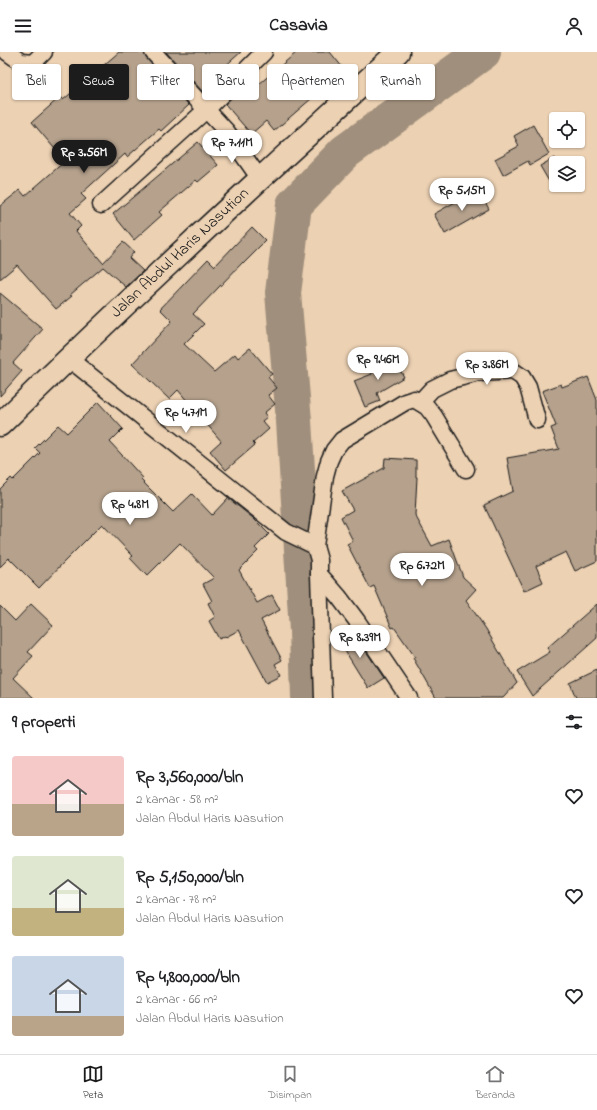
<!DOCTYPE html>
<html lang="id">
<head>
<meta charset="utf-8">
<style>
  :root { --surface:#fff; --page:#f2f2f2; --text:#202124; --muted:#757577; --line:#e0e0e0; --accent:#1c1c1c }
  body { margin:0; font-family:"Indie Flower",sans-serif; background:var(--page); color:var(--text); height:100vh; display:flex; flex-direction:column; font-size:15px; white-space:nowrap }
  * { box-sizing:border-box; margin:0 }
  p { font-size:13px; color:var(--muted) }
  .icon { flex:none; width:22px; height:22px; fill:none; stroke:currentColor; stroke-width:2; stroke-linecap:round; stroke-linejoin:round }
  .map { position:relative; height:646px; overflow:hidden }
  .side { display:flex; flex-direction:column; background:var(--surface); flex:1 }
  .side>* { flex:none }
  .top-card { position:absolute; left:12px; top:12px; width:573px; height:36px; display:flex; gap:8px }
  .buttons { position:absolute; left:549px; top:60px; display:grid; gap:8px }
  .buttons a { display:grid; place-items:center; width:36px; height:36px; border-radius:4px; background:var(--surface); box-shadow:0 1px 3px #0004; font-size:20px }
  .price { position:absolute; translate:-50% -34px; padding:0 9px; border-radius:14px; background:#fff; color:#222; font-size:13px; line-height:26px; filter:drop-shadow(0 1px 2px #0008) }
  .price::after { content:''; position:absolute; left:50%; top:24px; width:12px; height:9px; margin-left:-6px; background:inherit; clip-path:polygon(0 0,100% 0,50% 100%) }
  .price.selected { background:var(--accent); color:#fff }
  ul { padding:0; list-style:none }
  li { display:flex; align-items:center; gap:12px; height:100px; padding:0 12px }
  li span { display:grid; place-items:center; flex:none; width:112px; height:80px; border-radius:4px; color:#555 }
  li>.icon { margin-inline-start:auto }
  span .icon { width:48px; height:48px; fill:#fffc; stroke-width:1 }
  li b { font-size:17px }
  h2 { display:flex; justify-content:space-between; align-items:center; height:48px; padding:0 12px; font-size:17px }
  .pill { padding:0 14px; border-radius:4px; background:var(--surface); box-shadow:0 1px 3px #0004; font-size:14px; line-height:36px }
  .pill.selected { background:var(--accent); color:#fff }
  header { display:flex; justify-content:space-between; align-items:center; height:52px; padding:0 12px; background:var(--surface); font-size:18px; font-weight:700 }
  .dock { display:flex; justify-content:space-around; align-items:center; height:56px; border-top:1px solid var(--line); background:var(--surface); font-size:11px; color:var(--muted) }
  .dock a { display:grid; justify-items:center; gap:2px }
  .dock .selected { color:var(--accent) }
  .map>svg:first-child { display:block }
</style>
</head>
<body>
<header><svg class="icon" aria-label="menu" viewBox="0 0 24 24"><path d="M4 6h16M4 12h16M4 18h16"/></svg>Casavia<svg class="icon" aria-label="person" viewBox="0 0 24 24"><circle cx="12" cy="8" r="4"/><path d="M4 21q1-7 8-7t8 7"/></svg></header>
<div class="map">
<svg width="597" height="646" viewBox="0 0 597 646">
  <rect width="100%" height="100%" fill="#ecd1b3"/>
  <filter id="ink" filterUnits="userSpaceOnUse"><feTurbulence type="fractalNoise" baseFrequency=".025" numOctaves="2"/><feDisplacementMap in="SourceGraphic" scale="8" xChannelSelector="R" yChannelSelector="G"/><feConvolveMatrix kernelMatrix="1 2 1 2 8 2 1 2 1" color-interpolation-filters="sRGB"/></filter>
  <g filter="url(#ink)">
    <g fill="none" stroke-linecap="round" stroke-linejoin="round">
      <polyline stroke="#a08f7c" stroke-width="36" points="309,646 307,579 294,369 283,241 294,153 345,100 483,0"/>
    </g>
    <g fill="#b5a18c" stroke="#1c1c1c">
      <polygon points="119,0 144,0 146,6 189,53 161,79 159,77 127,105 125,102 81,142 86,147 70,161 81,174 76,179 103,211 123,190 134,200 129,206 143,219 126,235 103,215 70,243 72,244 56,257 17,213 0,227 0,154 20,138 25,144 65,109 32,70 60,45 63,48"/>
      <polygon points="166,0 241,0 223,16 228,22 208,43 204,38 203,40"/>
      <polygon points="297,0 330,0 343,16 318,38 319,40 274,79 266,69 251,82 225,52 241,37 246,43"/>
      <polygon points="533,73 549,102 530,113 528,109 503,123 495,107 519,94 514,84"/>
      <polygon points="198,90 218,113 198,130 196,128 159,160 162,163 134,188 113,162"/>
      <polygon points="554,106 557,111 556,133 563,133 554,138 540,114"/>
      <polygon points="478,137 489,157 445,182 434,162"/>
      <polygon points="252,175 266,189 244,211 243,210 193,262 204,272 184,292 214,320 235,302 238,306 250,296 272,322 268,325 277,336 268,343 275,352 264,361 267,365 262,369 269,377 253,391 255,393 226,418 210,399 221,389 178,338 169,347 132,312 172,269 160,257 208,207 215,214"/>
      <polygon points="0,241 43,277 13,311 22,319 0,344"/>
      <polygon points="393,305 404,325 377,341 380,349 365,355 354,329 372,322 370,318"/>
      <polygon points="588,325 597,348 597,509 575,519 566,500 536,514 543,530 524,539 484,453 513,439 507,406 559,397 551,376 556,374 542,339 561,332 562,335"/>
      <polygon points="98,350 123,377 110,390 143,426 141,428 173,460 192,442 212,463 228,446 253,466 269,482 255,496 258,499 239,518 257,551 272,543 280,558 261,568 282,608 275,612 281,623 267,630 239,578 226,585 225,584 219,587 209,569 215,565 208,551 212,549 203,532 214,526 180,491 147,524 130,506 133,504 102,472 64,510 39,536 9,506 0,515 0,437 11,426 13,428 40,401 35,396 58,373 67,381"/>
      <polygon points="385,406 416,408 416,425 417,425 415,463 432,494 449,487 463,525 476,537 466,548 486,577 517,631 503,646 436,646 413,606 415,605 394,575 392,576 374,534 370,536 347,492 353,489 341,465 353,458 342,439 384,416"/>
      <polygon points="31,552 53,573 28,600 33,604 13,626 34,646 0,646 0,554 15,569"/>
      <polygon points="597,552 597,586 532,644 517,620 550,600 547,596"/>
      <polygon points="351,577 384,626 368,636 337,586"/>
      <polygon points="597,618 597,646 576,646 570,631"/>
    </g>
    <g fill="none" stroke-linecap="round" stroke-linejoin="round">
      <defs>
        <g id="minor">
          <polyline points="7,0 21,10 33,11 44,0"/>
          <polyline points="153,0 227,80 260,127"/>
          <polyline points="101,153 206,58 264,0"/>
          <polyline points="68,306 286,480 315,494 319,508 319,522 339,545 357,569 409,646"/>
          <polyline points="420,350 432,337 450,328 479,321 513,319 522,325 528,335 537,368"/>
          <polyline points="315,494 325,424 329,409 334,398 342,388 405,350 414,347 427,355 434,364 466,417"/>
          <polyline points="319,522 323,646"/>
        </g>
        <path id="primary" d="M0 373C130 246 264 123 398 0"/>
      </defs>
      <use href="#minor" stroke="#1c1c1c" stroke-width="19"/>
      <use href="#primary" stroke="#1c1c1c" stroke-width="25"/>
      <use href="#minor" stroke="#ecd1b3" stroke-width="16"/>
      <use href="#primary" stroke="#ecd1b3" stroke-width="22"/>
    </g>
  </g>
  <g text-anchor="middle" dominant-baseline="central" stroke-width="4" stroke-linejoin="round" paint-order="stroke">
    <g font-size="16" fill="#1c1c1c" stroke="#ecd1b3">
      <text transform="translate(180 201) rotate(-43)">Jalan Abdul Haris Nasution</text>
    </g>
  </g>
</svg>
<div class="buttons">
<a><svg class="icon" aria-label="locate" viewBox="0 0 24 24"><circle cx="12" cy="12" r="6"/><path d="M12 2v4M12 18v4M2 12h4M18 12h4"/></svg></a>
<a><svg class="icon" aria-label="layers" viewBox="0 0 24 24"><path d="M12 4l9 5-9 5-9-5zM3 14l9 5 9-5"/></svg></a>
</div>
<b class="price" style="left:232px;top:112px">Rp 7.11M</b>
<b class="price selected" style="left:84px;top:122px">Rp 3.56M</b>
<b class="price" style="left:462px;top:160px">Rp 5.15M</b>
<b class="price" style="left:378px;top:329px">Rp 9.46M</b>
<b class="price" style="left:487px;top:334px">Rp 3.86M</b>
<b class="price" style="left:186px;top:382px">Rp 4.71M</b>
<b class="price" style="left:130px;top:474px">Rp 4.8M</b>
<b class="price" style="left:422px;top:535px">Rp 6.72M</b>
<b class="price" style="left:360px;top:607px">Rp 8.39M</b>
<div class="top-card">
<a class="pill">Beli</a>
<a class="pill selected">Sewa</a>
<a class="pill">Filter</a>
<a class="pill">Baru</a>
<a class="pill">Apartemen</a>
<a class="pill">Rumah</a>
</div>
</div>
<section class="side">
<h2>9 properti<svg class="icon" aria-label="filters" viewBox="0 0 24 24"><path d="M4 7h16M4 17h16"/><circle cx="9" cy="7" r="2"/><circle cx="15" cy="17" r="2"/></svg></h2>
<ul>
<li><span style="background:linear-gradient(#f6c9c9 60%,#b9a48a 0)"><svg class="icon" aria-label="home" viewBox="0 0 24 24"><path d="M3 11l9-7 9 7M6 9v11h12V9"/></svg></span><div><b>Rp 3,560,000/bln</b><p>2 kamar · 58 m²</p><p>Jalan Abdul Haris Nasution</p></div><svg class="icon" aria-label="heart" viewBox="0 0 24 24"><path d="M12 20l-8-8c-3-5 5-10 8-4 3-6 11-1 8 4z"/></svg></li>
<li><span style="background:linear-gradient(#dfe7d0 65%,#c2b280 0)"><svg class="icon" aria-label="home" viewBox="0 0 24 24"><path d="M3 11l9-7 9 7M6 9v11h12V9"/></svg></span><div><b>Rp 5,150,000/bln</b><p>2 kamar · 78 m²</p><p>Jalan Abdul Haris Nasution</p></div><svg class="icon" aria-label="heart" viewBox="0 0 24 24"><path d="M12 20l-8-8c-3-5 5-10 8-4 3-6 11-1 8 4z"/></svg></li>
<li><span style="background:linear-gradient(#c9d6e8 75%,#b9a48a 0)"><svg class="icon" aria-label="home" viewBox="0 0 24 24"><path d="M3 11l9-7 9 7M6 9v11h12V9"/></svg></span><div><b>Rp 4,800,000/bln</b><p>2 kamar · 66 m²</p><p>Jalan Abdul Haris Nasution</p></div><svg class="icon" aria-label="heart" viewBox="0 0 24 24"><path d="M12 20l-8-8c-3-5 5-10 8-4 3-6 11-1 8 4z"/></svg></li>
</ul>
</section>
<nav class="dock">
<a class="selected"><svg class="icon" aria-label="map" viewBox="0 0 24 24"><path d="M3 6l6-2 6 2 6-2v14l-6 2-6-2-6 2zM9 4v14M15 6v14"/></svg>Peta</a>
<a><svg class="icon" aria-label="saved" viewBox="0 0 24 24"><path d="M7 4h10v16l-5-4-5 4z"/></svg>Disimpan</a>
<a><svg class="icon" aria-label="home" viewBox="0 0 24 24"><path d="M3 11l9-7 9 7M6 9v11h12V9"/></svg>Beranda</a>
</nav>
</body>
</html>
